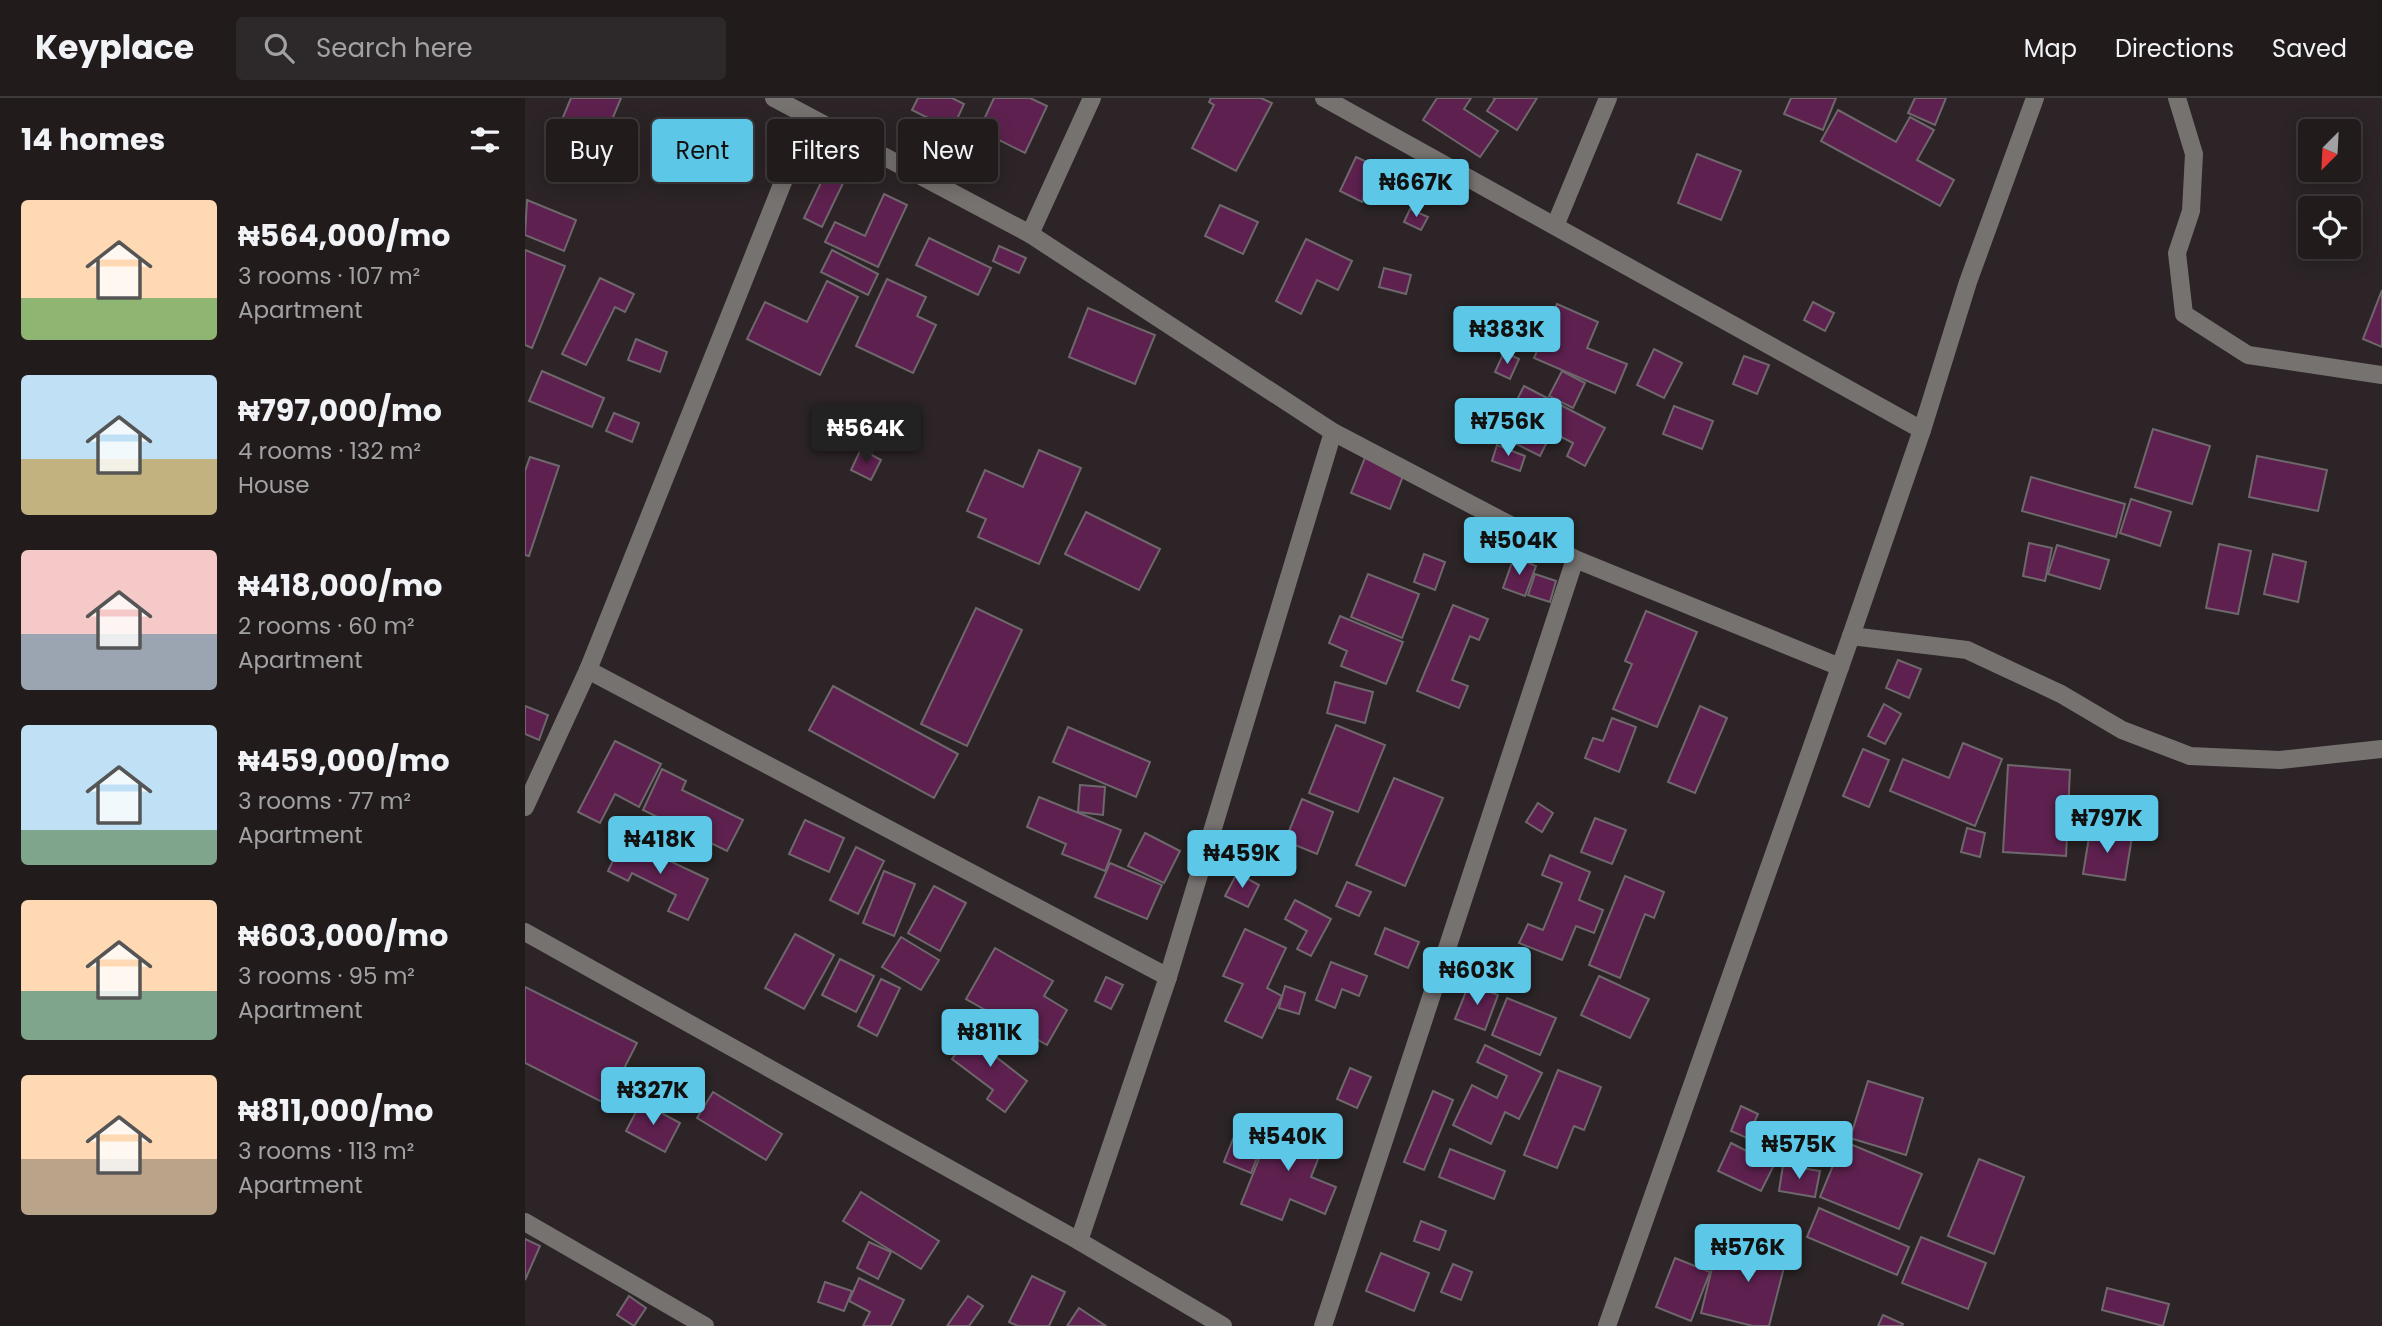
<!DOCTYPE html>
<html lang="en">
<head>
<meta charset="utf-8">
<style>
  :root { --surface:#211b1c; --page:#2d2829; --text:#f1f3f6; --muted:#a2a1a3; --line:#3e393b; --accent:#5cc7e7 }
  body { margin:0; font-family:Poppins,sans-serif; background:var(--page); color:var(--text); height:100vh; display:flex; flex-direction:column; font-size:26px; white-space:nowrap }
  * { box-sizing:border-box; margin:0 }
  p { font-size:23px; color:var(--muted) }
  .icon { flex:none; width:38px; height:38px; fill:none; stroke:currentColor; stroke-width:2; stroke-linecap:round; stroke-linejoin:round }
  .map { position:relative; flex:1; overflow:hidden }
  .side { display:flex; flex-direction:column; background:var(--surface); width:525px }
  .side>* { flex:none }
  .banner { position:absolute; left:21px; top:21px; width:665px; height:63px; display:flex; gap:14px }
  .needle { width:46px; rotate:204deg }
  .fabs { position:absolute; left:1773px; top:21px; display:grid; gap:14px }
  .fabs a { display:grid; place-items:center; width:63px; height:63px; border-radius:7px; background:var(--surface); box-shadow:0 4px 18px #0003,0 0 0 2px var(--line); font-size:35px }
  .price { position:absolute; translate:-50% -60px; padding:0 16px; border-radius:7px; background:var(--accent); color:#111; font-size:23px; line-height:46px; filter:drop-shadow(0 2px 4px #0008) }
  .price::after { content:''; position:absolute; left:50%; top:42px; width:21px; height:16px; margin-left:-10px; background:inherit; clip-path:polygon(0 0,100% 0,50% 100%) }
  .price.on { background:#222; color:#fff }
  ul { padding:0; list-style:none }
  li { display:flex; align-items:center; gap:21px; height:175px; padding:0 21px }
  li span { display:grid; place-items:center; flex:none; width:196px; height:140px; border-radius:7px; color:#555 }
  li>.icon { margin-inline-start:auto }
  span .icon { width:84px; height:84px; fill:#fffc; stroke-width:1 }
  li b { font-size:30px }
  h2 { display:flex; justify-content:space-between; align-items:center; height:84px; padding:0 21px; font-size:30px }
  .tag { padding:0 24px; border-radius:7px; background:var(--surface); box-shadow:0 4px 18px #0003,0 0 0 2px var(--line); font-size:24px; line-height:63px }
  .tag.on { background:var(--accent); color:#111 }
  header { display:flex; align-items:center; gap:42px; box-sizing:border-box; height:98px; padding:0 35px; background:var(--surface); border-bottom:2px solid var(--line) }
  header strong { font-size:33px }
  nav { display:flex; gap:38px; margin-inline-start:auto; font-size:24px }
  .search { width:490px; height:63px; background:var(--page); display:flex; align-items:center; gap:18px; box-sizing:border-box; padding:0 24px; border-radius:7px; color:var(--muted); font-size:26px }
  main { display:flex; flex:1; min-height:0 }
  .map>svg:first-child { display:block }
</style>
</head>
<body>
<header>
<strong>Keyplace</strong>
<div class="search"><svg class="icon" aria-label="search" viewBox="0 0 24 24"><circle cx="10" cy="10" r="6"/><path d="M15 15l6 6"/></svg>Search here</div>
<nav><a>Map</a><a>Directions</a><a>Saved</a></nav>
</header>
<main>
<section class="side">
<h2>14 homes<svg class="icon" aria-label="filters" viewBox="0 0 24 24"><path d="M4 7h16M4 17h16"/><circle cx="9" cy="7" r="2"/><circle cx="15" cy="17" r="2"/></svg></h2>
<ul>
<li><span style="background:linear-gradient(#ffd9b3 70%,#8fb573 0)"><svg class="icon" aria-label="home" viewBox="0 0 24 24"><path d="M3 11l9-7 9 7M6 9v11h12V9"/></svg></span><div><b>₦564,000/mo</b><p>3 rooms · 107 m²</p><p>Apartment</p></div></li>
<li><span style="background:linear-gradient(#bfe0f5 60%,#c2b280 0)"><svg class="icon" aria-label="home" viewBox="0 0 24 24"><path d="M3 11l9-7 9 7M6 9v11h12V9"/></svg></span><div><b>₦797,000/mo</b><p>4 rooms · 132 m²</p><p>House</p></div></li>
<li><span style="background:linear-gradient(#f6c9c9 60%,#9aa5b1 0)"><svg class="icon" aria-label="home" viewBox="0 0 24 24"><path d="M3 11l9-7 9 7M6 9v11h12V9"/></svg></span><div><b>₦418,000/mo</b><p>2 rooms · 60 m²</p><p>Apartment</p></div></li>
<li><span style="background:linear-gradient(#bfe0f5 75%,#7fa58c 0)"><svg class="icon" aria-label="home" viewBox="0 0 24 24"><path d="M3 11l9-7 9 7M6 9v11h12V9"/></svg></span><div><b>₦459,000/mo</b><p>3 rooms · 77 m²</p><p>Apartment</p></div></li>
<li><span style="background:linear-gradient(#ffd9b3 65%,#7fa58c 0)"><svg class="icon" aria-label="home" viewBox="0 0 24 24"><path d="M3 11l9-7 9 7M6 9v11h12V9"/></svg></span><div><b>₦603,000/mo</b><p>3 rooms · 95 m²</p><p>Apartment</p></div></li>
<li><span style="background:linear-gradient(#ffd9b3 60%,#b9a48a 0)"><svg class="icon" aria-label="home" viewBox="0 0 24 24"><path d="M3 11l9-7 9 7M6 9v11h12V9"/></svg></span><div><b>₦811,000/mo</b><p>3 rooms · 113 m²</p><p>Apartment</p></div></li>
</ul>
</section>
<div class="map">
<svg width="1857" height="1228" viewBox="0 0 1857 1228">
  <rect width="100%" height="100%" fill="#2c2426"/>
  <g fill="#5e214f" stroke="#6e676c" stroke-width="2">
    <polygon points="46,0 96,0 66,73 23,55"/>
    <polygon points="393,0 427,0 439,6 427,32 387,12"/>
    <polygon points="469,0 505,0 522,8 500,55 454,32"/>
    <polygon points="686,0 736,0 747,5 711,73 667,50 689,7 684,4"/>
    <polygon points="912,0 946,0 939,11 973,33 955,59 898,22"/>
    <polygon points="968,0 1012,0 992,32 962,13 970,1"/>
    <polygon points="1266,0 1311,0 1298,32 1259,16"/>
    <polygon points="1390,0 1421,0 1410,27 1383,15"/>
    <polygon points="1313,12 1371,44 1385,19 1409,32 1392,62 1429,82 1415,108 1296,43"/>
    <polygon points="1172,56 1216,73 1196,122 1153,105"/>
    <polygon points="831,59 853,69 837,104 815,93"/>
    <polygon points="303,70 321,79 297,129 279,120"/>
    <polygon points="359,96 382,107 353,169 300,144 310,124 340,138"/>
    <polygon points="2,102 51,122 39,153 0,137"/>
    <polygon points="695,107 733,124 718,156 680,138"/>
    <polygon points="885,111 903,119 896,132 879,124"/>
    <polygon points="404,140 466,170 453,197 391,167"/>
    <polygon points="781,141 827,163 813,192 792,182 776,216 751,203"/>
    <polygon points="474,148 501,160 494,175 468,163"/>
    <polygon points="0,152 40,168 7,250 0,247"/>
    <polygon points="307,152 353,176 343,197 296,174"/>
    <polygon points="859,170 886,177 881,196 854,189"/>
    <polygon points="75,180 109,196 100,214 90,209 61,267 37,256"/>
    <polygon points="362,181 401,199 392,218 411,227 388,275 331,248"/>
    <polygon points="302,183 333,199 295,277 222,241 240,204 282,224"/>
    <polygon points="1857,192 1857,249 1838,241"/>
    <polygon points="1288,204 1309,215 1300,233 1279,222"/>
    <polygon points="1032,206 1073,224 1062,250 1102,266 1090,295 1009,260"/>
    <polygon points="563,210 630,237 610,286 544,259"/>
    <polygon points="111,241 142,254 135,274 103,262"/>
    <polygon points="1129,251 1157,265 1139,300 1112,287"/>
    <polygon points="979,254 994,261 985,281 970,274"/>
    <polygon points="1219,258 1244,267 1232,296 1208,286"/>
    <polygon points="17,273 79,300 67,329 4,303"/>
    <polygon points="1037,273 1060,285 1048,310 1024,298"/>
    <polygon points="999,288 1080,330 1060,368 1042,358 1048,345 1027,334 1015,358 974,337"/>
    <polygon points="1149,308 1188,323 1177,351 1138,336"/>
    <polygon points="89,315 114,325 107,344 81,333"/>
    <polygon points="1628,331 1685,348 1667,406 1610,389"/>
    <polygon points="972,347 1000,358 995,373 967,363"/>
    <polygon points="336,351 356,362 346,382 326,372"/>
    <polygon points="514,352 556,370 514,466 453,439 461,421 442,413 460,372 498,389"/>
    <polygon points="843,352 882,368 865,411 826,395"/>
    <polygon points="1732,358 1802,372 1793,413 1724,399"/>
    <polygon points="5,359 34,368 4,458 0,457 0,373"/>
    <polygon points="1506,379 1600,406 1591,439 1497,413"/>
    <polygon points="1606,401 1646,414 1635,448 1595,435"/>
    <polygon points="561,414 635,451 614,492 540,456"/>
    <polygon points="1504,445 1527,450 1520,483 1498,478"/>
    <polygon points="1694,446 1726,453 1713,516 1681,510"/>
    <polygon points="1532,447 1584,462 1575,491 1523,476"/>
    <polygon points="899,456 920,464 910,492 889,484"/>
    <polygon points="1748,456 1781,464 1773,504 1739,496"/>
    <polygon points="989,459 1011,468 1000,498 978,490"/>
    <polygon points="843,476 894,496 877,540 826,519"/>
    <polygon points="1010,476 1031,483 1025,504 1003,497"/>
    <polygon points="928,507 963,521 954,542 945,538 927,582 943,588 934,610 892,593"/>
    <polygon points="451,510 497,532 442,648 396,626"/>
    <polygon points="1121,513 1172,534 1132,629 1088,611 1107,566 1100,563"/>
    <polygon points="815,518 878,544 861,586 816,568 822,553 804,545"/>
    <polygon points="1373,562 1396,571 1384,600 1361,590"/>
    <polygon points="810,584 848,594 840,625 802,615"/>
    <polygon points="308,588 433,656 409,700 284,632"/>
    <polygon points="1359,606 1376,616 1360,646 1343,638"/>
    <polygon points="0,608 23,617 14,642 0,636"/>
    <polygon points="1175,608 1202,620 1170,695 1143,684"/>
    <polygon points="1087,620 1111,629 1094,674 1060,660 1068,640 1078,643"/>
    <polygon points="811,627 860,647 833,714 784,695"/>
    <polygon points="543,629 625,664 611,699 528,664"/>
    <polygon points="90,643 136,666 114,709 90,696 75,725 53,714"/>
    <polygon points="1438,645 1477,661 1450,728 1365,693 1378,661 1424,680"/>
    <polygon points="1338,651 1364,662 1344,709 1318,698"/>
    <polygon points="1483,667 1545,672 1541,758 1478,754"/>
    <polygon points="137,671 161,683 157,692 218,722 202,753 118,712"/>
    <polygon points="869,680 918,700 880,788 831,767"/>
    <polygon points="555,687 580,689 578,717 553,714"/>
    <polygon points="514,699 596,732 580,773 537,756 541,746 502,729"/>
    <polygon points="777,701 808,714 792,756 760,743"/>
    <polygon points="1013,705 1028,715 1017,734 1001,724"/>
    <polygon points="1070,720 1101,732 1087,766 1056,754"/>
    <polygon points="280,722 319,740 304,774 264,756"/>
    <polygon points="1442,730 1460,735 1455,759 1436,754"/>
    <polygon points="1565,733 1607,739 1600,782 1558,776"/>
    <polygon points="620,735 655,753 639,785 603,768"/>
    <polygon points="98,741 183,781 163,822 143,813 151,797 107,775 103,783 83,773"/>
    <polygon points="331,749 359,763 333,816 305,802"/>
    <polygon points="1025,757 1065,774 1054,802 1078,812 1069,835 1051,828 1037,862 994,845 1003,826 1018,832 1037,785 1017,777"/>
    <polygon points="585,765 637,787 622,821 570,799"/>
    <polygon points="359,773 390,786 369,838 338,825"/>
    <polygon points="712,775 734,787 723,809 700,798"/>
    <polygon points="1100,778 1139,794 1129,820 1120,816 1095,880 1064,867"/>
    <polygon points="822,784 846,794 834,818 811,808"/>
    <polygon points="409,788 441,805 415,853 383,835"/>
    <polygon points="770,802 806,821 786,858 772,851 782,833 760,821"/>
    <polygon points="860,830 894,844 883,870 850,856"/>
    <polygon points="720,831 761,850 742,890 757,898 737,940 700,923 718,886 698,878"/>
    <polygon points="270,836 309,857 279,911 240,890"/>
    <polygon points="376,839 414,862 396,892 357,869"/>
    <polygon points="470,850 528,883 519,898 542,912 522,947 441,901"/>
    <polygon points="315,861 349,878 331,914 297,897"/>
    <polygon points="806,864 842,878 834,898 817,891 810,910 791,902"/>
    <polygon points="1074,878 1124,901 1105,940 1056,917"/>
    <polygon points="581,879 598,887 586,911 570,903"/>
    <polygon points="356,881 375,890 352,938 333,928"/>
    <polygon points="944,886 973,897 960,932 930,921"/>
    <polygon points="760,888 780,895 774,916 754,910"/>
    <polygon points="0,889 112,945 81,1006 0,965"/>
    <polygon points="982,900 1031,920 1015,957 967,937"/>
    <polygon points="450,930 472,946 466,955 502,983 480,1014 462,1001 468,992 427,961"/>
    <polygon points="960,947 1017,975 994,1021 980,1014 966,1046 928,1027 947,987 972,1000 982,978 952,964"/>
    <polygon points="825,970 846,979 832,1010 812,1001"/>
    <polygon points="1033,972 1076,989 1059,1032 1049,1028 1032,1070 999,1057"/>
    <polygon points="1343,983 1398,1000 1381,1057 1325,1040"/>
    <polygon points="908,993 928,1002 899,1072 879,1064"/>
    <polygon points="188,994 257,1036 241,1062 172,1020"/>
    <polygon points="116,1004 155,1025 140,1054 101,1033"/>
    <polygon points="1216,1008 1233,1016 1222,1040 1206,1033"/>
    <polygon points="750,1021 801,1041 786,1079 811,1089 800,1116 765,1101 757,1122 716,1106"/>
    <polygon points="710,1036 737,1047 726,1075 699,1064"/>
    <polygon points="1318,1043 1397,1076 1374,1131 1295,1099"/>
    <polygon points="1206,1045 1249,1067 1236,1093 1193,1073"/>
    <polygon points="925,1051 980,1073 969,1101 914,1079"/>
    <polygon points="1454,1061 1499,1079 1469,1156 1423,1138"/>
    <polygon points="1258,1067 1295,1073 1290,1099 1254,1093"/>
    <polygon points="336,1094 414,1143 396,1171 318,1123"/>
    <polygon points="1294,1110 1384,1149 1372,1177 1282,1139"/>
    <polygon points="896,1123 921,1133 914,1152 889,1143"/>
    <polygon points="1225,1136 1265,1146 1244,1228 1228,1228 1176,1215 1189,1162 1217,1170"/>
    <polygon points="1396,1139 1461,1165 1443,1211 1377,1185"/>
    <polygon points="0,1141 15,1148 0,1182"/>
    <polygon points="344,1144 366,1154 353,1181 332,1170"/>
    <polygon points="856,1155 904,1175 889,1213 841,1193"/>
    <polygon points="1150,1160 1185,1174 1166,1223 1131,1209"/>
    <polygon points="928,1166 947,1174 936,1202 916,1194"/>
    <polygon points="507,1178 540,1194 524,1228 493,1228 484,1224"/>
    <polygon points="334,1180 379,1202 366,1228 338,1228 345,1214 324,1203"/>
    <polygon points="300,1184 327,1193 319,1213 293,1204"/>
    <polygon points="1582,1190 1644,1206 1638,1228 1577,1212"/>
    <polygon points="104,1198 121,1210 109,1228 92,1217"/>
    <polygon points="443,1198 458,1208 444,1228 422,1228"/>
    <polygon points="554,1210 581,1228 542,1228"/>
    <polygon points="1358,1217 1378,1226 1377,1228 1353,1228"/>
  </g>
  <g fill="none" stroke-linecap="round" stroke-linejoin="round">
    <g stroke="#767270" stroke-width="18">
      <polyline points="249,0 505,136 808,334 1050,461 1315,569"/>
      <polyline points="799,0 1397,332"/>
      <polyline points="1652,0 1669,56 1666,113 1652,155 1659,216 1723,257 1857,277"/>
      <polyline points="1030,128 1083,0"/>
      <polyline points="505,136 567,0"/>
      <polyline points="1326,538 1442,552 1536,596 1597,632 1665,658 1755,662 1857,651"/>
      <polyline points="63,572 643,879"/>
      <polyline points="0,709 63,572 284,19"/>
      <polyline points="0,834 554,1143 698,1228"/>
      <polyline points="0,1124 180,1228"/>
      <polyline points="554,1143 643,879 808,334"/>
      <polyline points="798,1228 1050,461"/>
      <polyline points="1082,1228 1326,538 1397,332 1443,184 1510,0"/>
    </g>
  </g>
</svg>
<div class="fabs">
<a><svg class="needle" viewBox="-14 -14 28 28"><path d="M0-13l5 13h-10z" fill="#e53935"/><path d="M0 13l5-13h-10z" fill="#a2a1a3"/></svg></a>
<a><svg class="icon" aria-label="locate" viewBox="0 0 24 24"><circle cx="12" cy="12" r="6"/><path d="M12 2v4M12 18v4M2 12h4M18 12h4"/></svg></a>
</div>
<b class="price" style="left:891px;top:121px">₦667K</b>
<b class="price" style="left:982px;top:268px">₦383K</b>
<b class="price" style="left:983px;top:360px">₦756K</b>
<b class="price on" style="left:341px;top:367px">₦564K</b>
<b class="price" style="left:994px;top:479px">₦504K</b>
<b class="price" style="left:1582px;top:757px">₦797K</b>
<b class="price" style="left:135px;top:778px">₦418K</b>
<b class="price" style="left:717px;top:792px">₦459K</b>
<b class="price" style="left:952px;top:909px">₦603K</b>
<b class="price" style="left:465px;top:971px">₦811K</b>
<b class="price" style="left:128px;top:1029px">₦327K</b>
<b class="price" style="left:763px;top:1075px">₦540K</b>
<b class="price" style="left:1274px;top:1083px">₦575K</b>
<b class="price" style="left:1223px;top:1186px">₦576K</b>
<div class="banner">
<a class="tag">Buy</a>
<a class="tag on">Rent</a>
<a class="tag">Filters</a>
<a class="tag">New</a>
</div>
</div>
</main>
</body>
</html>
